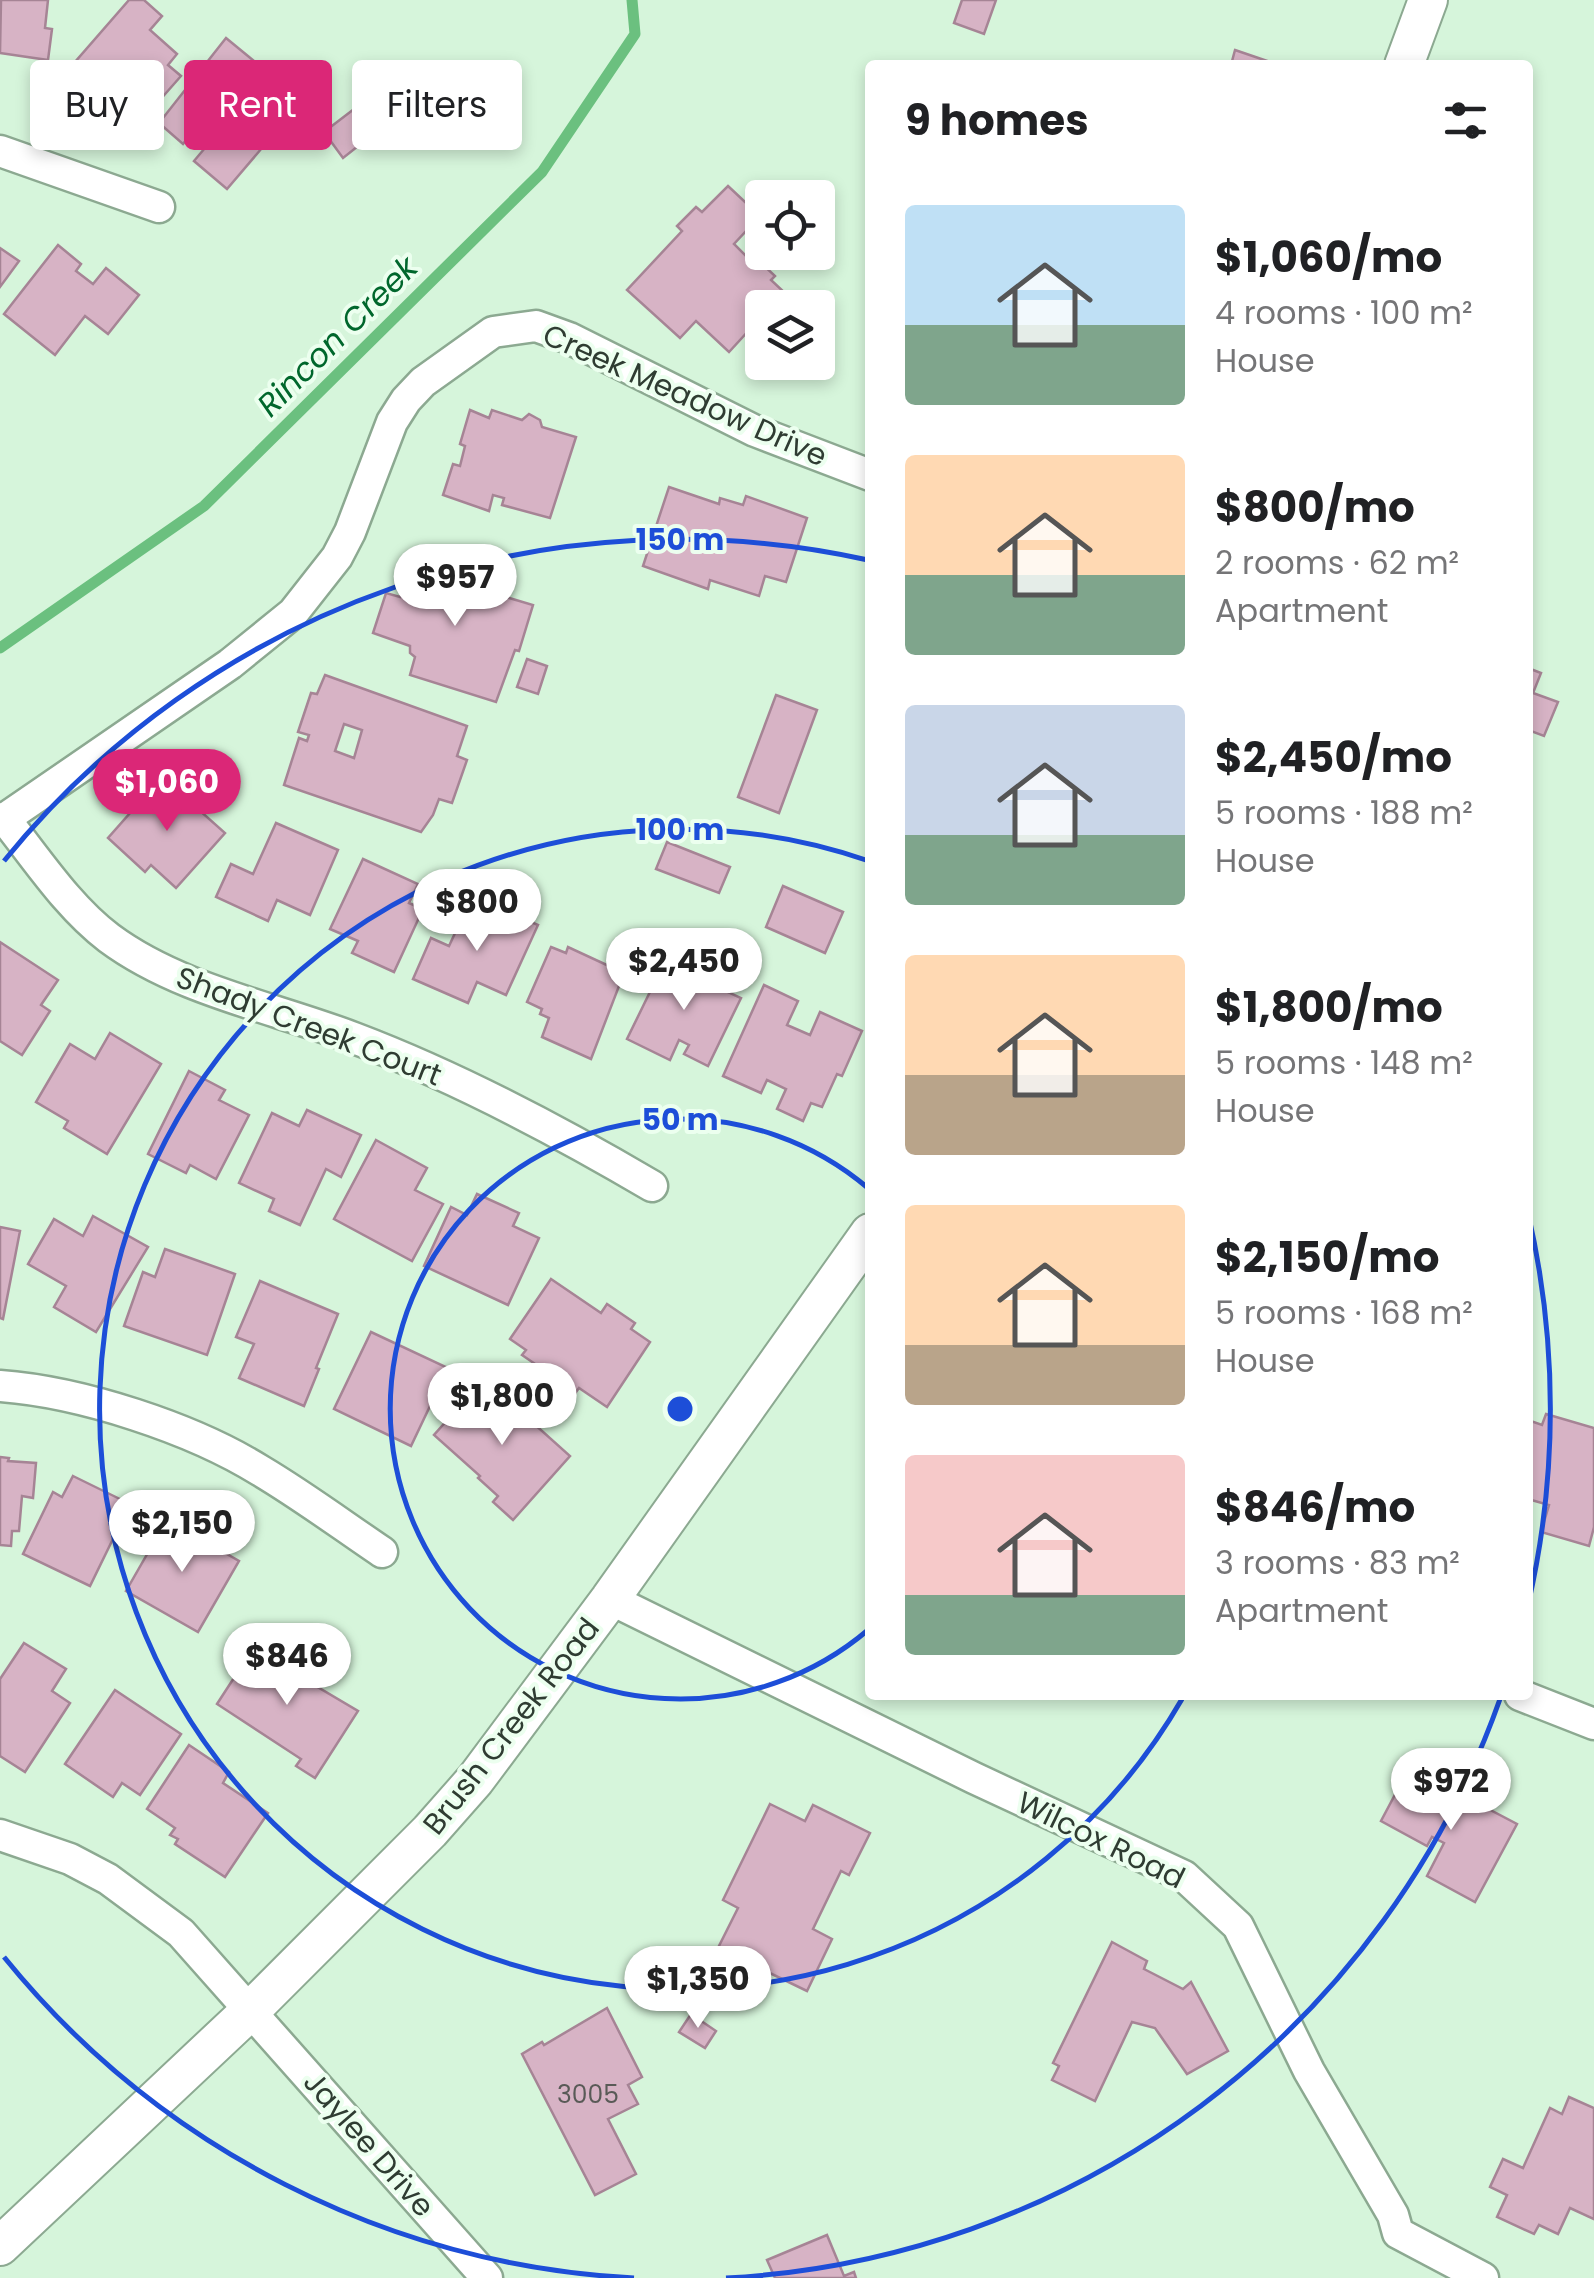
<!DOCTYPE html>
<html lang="en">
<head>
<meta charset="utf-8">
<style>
  :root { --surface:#fff; --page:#f2f2f2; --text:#202124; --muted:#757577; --accent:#db2777 }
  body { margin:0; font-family:Poppins,sans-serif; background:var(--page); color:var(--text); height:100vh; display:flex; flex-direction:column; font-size:38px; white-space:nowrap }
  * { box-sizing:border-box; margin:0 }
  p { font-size:32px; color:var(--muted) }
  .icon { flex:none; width:55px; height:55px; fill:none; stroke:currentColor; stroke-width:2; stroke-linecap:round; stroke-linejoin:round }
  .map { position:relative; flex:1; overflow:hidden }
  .panel { position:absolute; left:865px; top:60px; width:668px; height:1640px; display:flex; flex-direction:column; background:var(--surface); border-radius:10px; box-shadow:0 5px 15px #0003 }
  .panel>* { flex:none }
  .hud { position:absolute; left:30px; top:60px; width:685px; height:90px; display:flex; gap:20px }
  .controls { position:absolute; left:745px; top:180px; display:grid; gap:20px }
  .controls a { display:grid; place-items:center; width:90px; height:90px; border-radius:10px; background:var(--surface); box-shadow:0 5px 15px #0003; font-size:50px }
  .price { position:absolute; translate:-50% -85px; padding:0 22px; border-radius:35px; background:#fff; color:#222; font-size:32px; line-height:65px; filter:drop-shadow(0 2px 5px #0008) }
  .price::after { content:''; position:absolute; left:50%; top:60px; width:30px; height:22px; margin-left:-15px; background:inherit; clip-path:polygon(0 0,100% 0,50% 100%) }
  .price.selected { background:var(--accent); color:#fff }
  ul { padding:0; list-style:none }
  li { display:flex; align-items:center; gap:30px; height:250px; padding:0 40px }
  li span { display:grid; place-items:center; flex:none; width:280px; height:200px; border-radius:10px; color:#555 }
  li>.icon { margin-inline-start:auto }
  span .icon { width:120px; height:120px; fill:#fffc; stroke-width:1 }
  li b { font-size:42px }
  h2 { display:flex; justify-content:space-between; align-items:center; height:120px; padding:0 40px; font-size:42px }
  .chip { padding:0 35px; border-radius:10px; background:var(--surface); box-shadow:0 5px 15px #0003; font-size:35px; line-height:90px }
  .chip.selected { background:var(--accent); color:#fff }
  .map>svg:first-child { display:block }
</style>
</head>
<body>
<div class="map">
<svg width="1594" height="2278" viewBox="0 0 1594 2278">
  <rect width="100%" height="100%" fill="#d6f5db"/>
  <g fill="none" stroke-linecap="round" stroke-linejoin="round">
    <polyline stroke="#6bc07f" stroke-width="11" points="0,648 204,506 542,172 635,34 632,0"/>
  </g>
  <g fill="#d7b3c5" stroke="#a68495" stroke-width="2.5" fill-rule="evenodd">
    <polygon points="1,0 48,0 45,28 52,29 48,60 0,53"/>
    <polygon points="129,0 144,0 162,16 150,30 177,54 168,65 181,76 144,118 110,89 87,114 55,85"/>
    <polygon points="962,0 996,0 984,34 954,23"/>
    <polygon points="226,38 265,70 237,105 273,135 227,189 194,161 210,142 194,130 183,144 159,123"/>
    <polygon points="1235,50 1279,65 1231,65"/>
    <polygon points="422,63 459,110 410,148 373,101"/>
    <polygon points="358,106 377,131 343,158 324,132"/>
    <polygon points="728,186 760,216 734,244 753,263 757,259 775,276 771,280 785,293 771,308 762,308 762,316 729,352 696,321 680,338 627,290 682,231 677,226 696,207 702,212"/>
    <polygon points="58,245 81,264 76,271 93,284 106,268 139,295 108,334 85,316 55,355 4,314"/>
    <polygon points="0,248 19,261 0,287"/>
    <polygon points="470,410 489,418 492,410 522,420 529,414 540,420 542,427 576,437 550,518 502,505 504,498 493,495 489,511 443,495 453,464 460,466 465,446 460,444"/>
    <polygon points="669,487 719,504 720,498 743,505 746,496 807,518 786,582 765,576 759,596 710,580 708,589 643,566"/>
    <polygon points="410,560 448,574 450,567 486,579 482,590 533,605 519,651 515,650 496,702 410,675 415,657 410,653 410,646 373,633 386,593 400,597"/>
    <polygon points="527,659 547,666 538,694 517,687"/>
    <polygon points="1528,668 1541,673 1533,693 1558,702 1544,736 1528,730"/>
    <path d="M325 675 467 726 457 756 467 760 452 803 439 799 433 815 421 832 284 785 299 738 307 741 309 735 298 732 311 693 317 694ZM344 724 362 730 354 758 335 751Z"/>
    <polygon points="776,695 817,710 779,813 738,797"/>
    <polygon points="162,777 225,833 176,888 151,865 145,872 108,838"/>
    <polygon points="276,823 338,850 310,915 277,900 268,921 216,897 231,864 253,874"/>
    <polygon points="667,842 730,867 719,893 656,869"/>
    <polygon points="363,859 418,884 409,903 423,909 394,972 352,953 358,941 330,929"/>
    <polygon points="783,886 843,912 825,953 766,927"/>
    <polygon points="469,903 505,920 508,912 538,925 506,995 477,982 468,1003 413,979 431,938 449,946"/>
    <polygon points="0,942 58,980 41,1005 50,1011 22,1055 0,1041"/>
    <polygon points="551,947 566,953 568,947 624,973 591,1059 542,1037 549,1018 540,1014 542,1009 527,1002"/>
    <polygon points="668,955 723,981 719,988 741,998 708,1066 684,1054 689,1045 679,1040 670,1060 627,1039"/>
    <polygon points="764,985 798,1001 787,1025 810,1035 820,1012 862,1031 842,1076 837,1074 822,1107 811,1103 803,1121 777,1109 786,1089 767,1080 761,1093 723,1076"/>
    <polygon points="110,1033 161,1064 107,1154 64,1128 68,1121 36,1102 70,1044 95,1059"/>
    <polygon points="189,1071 225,1090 219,1100 249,1115 216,1179 190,1165 186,1173 148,1154"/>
    <polygon points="307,1110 361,1135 341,1177 326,1169 300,1225 269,1211 274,1199 239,1183 272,1113 299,1126"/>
    <polygon points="376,1140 427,1168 415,1190 443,1204 412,1261 334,1219"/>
    <polygon points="477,1194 519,1213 513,1226 539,1238 508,1305 424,1266 451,1207 467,1215"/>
    <polygon points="93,1216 148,1247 96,1332 54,1307 66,1286 28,1264 54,1219 83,1236"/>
    <polygon points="0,1227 20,1231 3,1319 0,1318"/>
    <polygon points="165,1249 235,1274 207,1355 124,1326 143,1272 155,1277"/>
    <polygon points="551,1279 601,1313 607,1304 635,1323 631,1329 650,1342 607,1407 579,1388 576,1392 522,1355 526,1350 510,1339"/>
    <polygon points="260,1281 338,1314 316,1368 319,1369 304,1406 239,1378 254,1344 236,1337"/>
    <polygon points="371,1332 448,1368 411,1446 334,1409"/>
    <polygon points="484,1379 570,1456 513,1520 493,1502 498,1496 478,1478 480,1476 434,1435"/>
    <polygon points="1546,1414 1594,1428 1594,1527 1589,1546 1541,1532 1549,1505 1528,1499 1528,1420 1542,1425"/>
    <polygon points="0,1457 9,1458 8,1461 36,1463 33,1498 22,1496 19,1531 12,1531 11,1546 0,1545"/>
    <polygon points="73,1476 130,1504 90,1586 23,1554 53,1492 62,1497"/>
    <polygon points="169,1516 194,1530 192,1534 239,1561 198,1632 126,1591"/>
    <polygon points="258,1641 298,1667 294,1673 358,1711 315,1778 296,1766 301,1759 217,1704"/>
    <polygon points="24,1643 66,1669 52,1691 70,1703 25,1772 0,1756 0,1679"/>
    <polygon points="115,1690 181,1734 140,1795 122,1783 113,1797 65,1764"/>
    <polygon points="189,1745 229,1772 223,1783 268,1813 225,1877 175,1844 178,1839 170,1835 175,1828 147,1809"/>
    <polygon points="1407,1772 1446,1793 1452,1790 1517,1824 1475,1902 1427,1876 1444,1843 1432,1837 1427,1846 1381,1821"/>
    <polygon points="770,1804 805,1821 813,1805 870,1833 849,1875 841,1871 813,1929 832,1939 807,1991 718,1948 738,1908 723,1900"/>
    <polygon points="1112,1942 1147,1961 1144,1969 1183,1989 1191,1982 1228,2051 1187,2074 1155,2028 1132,2022 1095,2101 1052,2080 1059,2066 1053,2063"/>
    <polygon points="607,2008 642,2077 628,2085 638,2104 608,2119 636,2174 595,2195 522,2054 542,2042 544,2045"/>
    <polygon points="691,2014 716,2031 705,2048 679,2032"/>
    <polygon points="1569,2097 1594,2108 1594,2219 1570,2208 1558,2234 1539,2225 1534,2234 1497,2217 1507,2195 1490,2187 1503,2159 1523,2168 1550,2108 1562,2114"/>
    <polygon points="827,2235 844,2276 854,2272 856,2278 775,2278 767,2260"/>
  </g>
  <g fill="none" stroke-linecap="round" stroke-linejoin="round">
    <defs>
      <g id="minor">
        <polyline points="0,151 159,207"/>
        <path d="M4 818C37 859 67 906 109 938 179 990 273 1007 354 1038 457 1077 557 1130 652 1186"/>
        <polyline points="0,822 230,664 293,613 337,557 350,532 392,422 406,400 423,382 493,332 536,326 569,338 755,431 870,475"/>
        <path d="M0 1386C81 1392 192 1428 261 1471 303 1496 342 1525 382 1552"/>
        <polyline points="610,1599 974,1778 1184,1876 1238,1926 1309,2071 1393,2215 1398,2233 1483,2278"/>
        <polyline points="1520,1695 1594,1724"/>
        <polyline points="0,1835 70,1859 108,1879 181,1933 487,2278"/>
      </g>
      <g id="tertiary">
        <polyline points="1404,65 1428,0"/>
        <polyline points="0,2246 251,2010 430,1831 475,1780 610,1599 870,1233"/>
      </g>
    </defs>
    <use href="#minor" stroke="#8ca991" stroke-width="35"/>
    <use href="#tertiary" stroke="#8ca991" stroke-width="42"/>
    <use href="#minor" stroke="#fff" stroke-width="30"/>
    <use href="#tertiary" stroke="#fff" stroke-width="38"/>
  </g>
  <g fill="none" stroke="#1d4ed8" stroke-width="5">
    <path d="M868 1630A290 290 0 1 1 868 1188"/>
    <path d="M1182 1699A580 580 0 1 1 869 861"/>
    <path d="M1500 1699A870 870 0 0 1 726 2278M634 2278A870 870 0 0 1 4 1957M4 861A870 870 0 0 1 868 560M1528 1213A870 870 0 0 1 1528 1605"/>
  </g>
  <g text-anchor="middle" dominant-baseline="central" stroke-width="8" stroke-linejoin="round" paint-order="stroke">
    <g font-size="25" fill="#595a57">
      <text x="588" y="2094">3005</text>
    </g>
    <g font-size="30" fill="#2f3c32" stroke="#ecffef">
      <text transform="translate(685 395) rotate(24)">Creek Meadow Drive</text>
      <text transform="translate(309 1026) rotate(21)">Shady Creek Court</text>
      <text transform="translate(511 1726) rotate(-52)">Brush Creek Road</text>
      <text transform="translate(1101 1840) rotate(26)">Wilcox Road</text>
      <text transform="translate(369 2144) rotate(49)">Jaylee Drive</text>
    </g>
    <g font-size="32" font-style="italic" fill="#00672c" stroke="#ecffef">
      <text transform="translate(337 336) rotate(-45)">Rincon Creek</text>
    </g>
  </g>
  <circle cx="680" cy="1409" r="15" fill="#1d4ed8" stroke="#ecffef" stroke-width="5"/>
  <g font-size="30" text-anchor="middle" font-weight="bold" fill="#1d4ed8" stroke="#ecffef" stroke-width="8" stroke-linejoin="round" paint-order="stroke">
    <text x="680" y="550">150 m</text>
    <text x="680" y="840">100 m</text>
    <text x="680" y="1130">50 m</text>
  </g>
</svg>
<div class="controls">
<a><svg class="icon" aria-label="locate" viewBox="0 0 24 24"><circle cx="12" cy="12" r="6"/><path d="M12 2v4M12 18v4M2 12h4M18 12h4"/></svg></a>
<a><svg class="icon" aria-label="layers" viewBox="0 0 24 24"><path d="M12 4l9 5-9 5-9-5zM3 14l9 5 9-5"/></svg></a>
</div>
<b class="price" style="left:455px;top:629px">$957</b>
<b class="price selected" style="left:167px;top:834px">$1,060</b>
<b class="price" style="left:477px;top:954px">$800</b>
<b class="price" style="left:684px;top:1013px">$2,450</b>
<b class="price" style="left:502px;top:1448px">$1,800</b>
<b class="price" style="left:182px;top:1575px">$2,150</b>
<b class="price" style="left:287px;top:1708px">$846</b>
<b class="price" style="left:1451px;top:1833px">$972</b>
<b class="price" style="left:698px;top:2031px">$1,350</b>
<div class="hud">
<a class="chip">Buy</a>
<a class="chip selected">Rent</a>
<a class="chip">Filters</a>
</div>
<section class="panel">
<h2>9 homes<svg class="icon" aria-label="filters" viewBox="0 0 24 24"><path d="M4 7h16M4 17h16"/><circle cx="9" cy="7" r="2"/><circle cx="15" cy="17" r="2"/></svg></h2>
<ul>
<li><span style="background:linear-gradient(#bfe0f5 60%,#7fa58c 0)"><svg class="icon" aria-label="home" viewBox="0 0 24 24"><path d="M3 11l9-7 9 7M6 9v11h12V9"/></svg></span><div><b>$1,060/mo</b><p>4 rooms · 100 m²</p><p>House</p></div></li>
<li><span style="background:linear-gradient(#ffd9b3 60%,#7fa58c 0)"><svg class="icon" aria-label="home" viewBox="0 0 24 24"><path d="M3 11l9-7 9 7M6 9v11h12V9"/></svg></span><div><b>$800/mo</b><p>2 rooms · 62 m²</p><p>Apartment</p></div></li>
<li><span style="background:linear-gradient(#c9d6e8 65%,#7fa58c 0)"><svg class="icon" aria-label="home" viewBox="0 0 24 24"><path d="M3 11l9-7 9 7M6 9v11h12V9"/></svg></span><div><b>$2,450/mo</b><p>5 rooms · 188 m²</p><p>House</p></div></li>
<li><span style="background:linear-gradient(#ffd9b3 60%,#b9a48a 0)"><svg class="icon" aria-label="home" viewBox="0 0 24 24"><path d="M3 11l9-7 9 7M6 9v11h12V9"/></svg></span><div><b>$1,800/mo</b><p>5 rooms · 148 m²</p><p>House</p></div></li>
<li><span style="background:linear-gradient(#ffd9b3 70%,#b9a48a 0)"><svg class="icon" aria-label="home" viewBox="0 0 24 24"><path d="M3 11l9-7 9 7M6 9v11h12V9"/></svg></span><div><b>$2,150/mo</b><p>5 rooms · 168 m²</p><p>House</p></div></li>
<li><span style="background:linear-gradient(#f6c9c9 70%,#7fa58c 0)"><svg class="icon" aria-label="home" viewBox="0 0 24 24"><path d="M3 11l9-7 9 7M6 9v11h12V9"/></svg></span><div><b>$846/mo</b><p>3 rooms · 83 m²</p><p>Apartment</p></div></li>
</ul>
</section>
</div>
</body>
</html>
